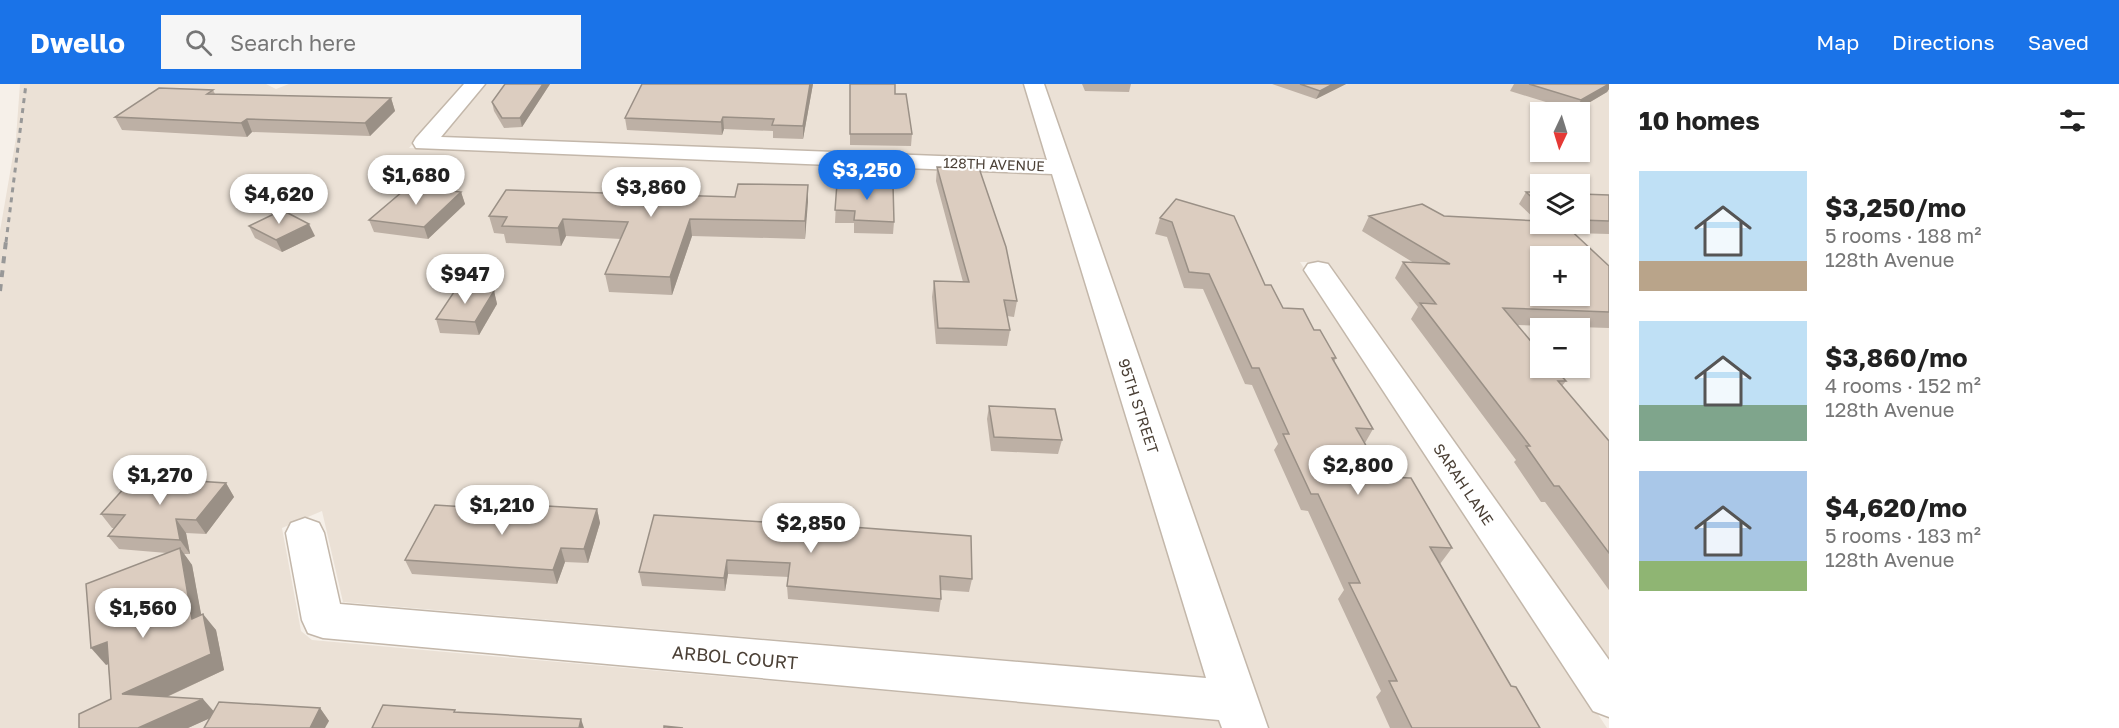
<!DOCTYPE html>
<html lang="en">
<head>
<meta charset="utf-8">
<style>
  :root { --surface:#fff; --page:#f6f6f6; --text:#222; --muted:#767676; --accent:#1a73e8 }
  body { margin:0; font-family:"Golos Text",sans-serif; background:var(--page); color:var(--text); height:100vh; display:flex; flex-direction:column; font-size:22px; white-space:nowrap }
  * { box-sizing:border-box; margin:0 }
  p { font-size:20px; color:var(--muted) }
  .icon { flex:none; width:33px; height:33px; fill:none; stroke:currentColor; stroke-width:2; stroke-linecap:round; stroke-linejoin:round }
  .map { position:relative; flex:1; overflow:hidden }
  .sheet { display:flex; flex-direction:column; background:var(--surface); width:510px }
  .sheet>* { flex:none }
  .needle { width:39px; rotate:184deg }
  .buttons { position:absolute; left:1530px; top:18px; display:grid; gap:12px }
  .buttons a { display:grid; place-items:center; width:60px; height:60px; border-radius:0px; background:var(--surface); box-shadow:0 2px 4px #0004; font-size:30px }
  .price { position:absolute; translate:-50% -51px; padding:0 14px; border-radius:21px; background:#fff; color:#222; font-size:20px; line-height:39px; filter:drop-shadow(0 2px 3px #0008) }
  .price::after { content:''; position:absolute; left:50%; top:36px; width:18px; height:14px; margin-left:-9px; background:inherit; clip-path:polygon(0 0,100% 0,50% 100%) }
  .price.on { background:var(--accent); color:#fff }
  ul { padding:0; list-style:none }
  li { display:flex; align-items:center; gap:18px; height:150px; padding:0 30px }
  li span { display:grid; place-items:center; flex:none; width:168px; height:120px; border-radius:0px; color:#555 }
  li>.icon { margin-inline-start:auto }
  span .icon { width:72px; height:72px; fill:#fffc; stroke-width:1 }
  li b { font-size:26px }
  h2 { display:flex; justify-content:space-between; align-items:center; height:72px; padding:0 30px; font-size:26px }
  header { display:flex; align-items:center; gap:36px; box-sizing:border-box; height:84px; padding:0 30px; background:var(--accent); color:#fff }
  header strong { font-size:28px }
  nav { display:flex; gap:33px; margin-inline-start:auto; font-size:21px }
  .search { width:420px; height:54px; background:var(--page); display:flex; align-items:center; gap:15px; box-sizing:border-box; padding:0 21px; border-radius:0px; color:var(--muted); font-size:22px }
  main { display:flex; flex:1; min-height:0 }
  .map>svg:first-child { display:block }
</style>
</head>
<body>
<header>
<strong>Dwello</strong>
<div class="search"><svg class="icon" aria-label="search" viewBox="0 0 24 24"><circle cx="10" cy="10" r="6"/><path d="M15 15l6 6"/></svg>Search here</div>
<nav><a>Map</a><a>Directions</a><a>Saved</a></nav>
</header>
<main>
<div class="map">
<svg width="1609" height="644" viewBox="0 0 1609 644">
  <rect width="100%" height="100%" fill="#f6f0e9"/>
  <g fill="#ebe1d6" fill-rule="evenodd">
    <polygon points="20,0 266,0 276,5 289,0 465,0 409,64 1051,88 1207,593 343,518 322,427 282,444 301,547 312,556 1221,637 1223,644 0,644 0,147 16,54"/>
    <polygon points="485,0 1024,0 1048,77 439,54"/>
    <path d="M1043 0H1609V582L1326 178H1300L1607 644H1268ZM1540 28H1580V68H1540ZM1540 100H1580V140H1540ZM1540 172H1580V212H1540ZM1540 244H1580V284H1540Z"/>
  </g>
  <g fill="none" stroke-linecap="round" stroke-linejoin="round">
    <defs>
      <g id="minor">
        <polygon points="464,0 485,0 441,53 1047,76 1024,0 1044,0 1268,644 1222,644 1219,636 323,554 308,549 302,536 286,449 291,439 305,434 319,439 324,449 340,520 1206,594 1052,90 416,64 413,59 416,54"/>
        <polygon points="1318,178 1328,180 1609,576 1609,633 1593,627 1304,186 1308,180"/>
      </g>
    </defs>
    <use href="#minor" stroke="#c3b7aa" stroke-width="3"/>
    <use href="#minor" fill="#fff" fill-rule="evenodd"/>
    <polyline stroke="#989898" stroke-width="3" stroke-dasharray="5 5" stroke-linecap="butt" points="6,158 26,0"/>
    <polyline stroke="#989898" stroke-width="4" stroke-dasharray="7 7" stroke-linecap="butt" points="0,207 6,157"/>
  </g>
  <g fill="#bdb0a5">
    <polygon points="505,0 550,0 522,43 504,44 494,27 492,18"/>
    <polygon points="642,0 813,0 803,55 773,54 773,47 724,45 722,51 627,46 625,34"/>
    <polygon points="850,0 895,10 912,50 911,62 850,61"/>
    <polygon points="1082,0 1131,0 1129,8 1085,7"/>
    <polygon points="1272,0 1346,0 1316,15"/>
    <polygon points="1514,0 1609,0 1609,5 1607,8 1575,27 1510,7"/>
    <polygon points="213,6 215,10 391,14 395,27 370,52 252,48 247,53 122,46 115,33"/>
    <polygon points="937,83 1017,217 1014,233 1007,232 1010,246 1007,262 936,260 932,213 934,197 963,198 936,97"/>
    <polygon points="837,99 894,138 893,150 854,149 854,139 835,139"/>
    <polygon points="808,101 805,155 692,152 672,211 609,208 605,190 621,155 566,152 561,162 506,159 504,150 494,149 489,132 735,113"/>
    <polygon points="461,108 465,120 428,155 374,148 369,136"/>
    <polygon points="1526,108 1540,108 1540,140 1580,140 1580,110 1609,111 1609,150 1573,149 1609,182 1609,244 1517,241 1566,297 1562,302 1609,357 1609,506 1545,418 1541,418 1514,378 1516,376 1411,235 1418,223 1395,194 1403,178 1414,179 1362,147 1369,132 1444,132 1537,137 1519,120"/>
    <polygon points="1176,115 1265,201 1283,224 1314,246 1336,274 1334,278 1373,345 1365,359 1384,393 1452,464 1440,480 1511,602 1540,644 1390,644 1376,613 1381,607 1338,515 1344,506 1308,427 1301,426 1274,366 1278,360 1252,301 1245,300 1203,205 1184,204 1167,153 1155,150 1160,134"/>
    <polygon points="249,142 315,152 282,168 255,154"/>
    <polygon points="494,207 497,220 479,251 440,249 436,235"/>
    <polygon points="989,322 1062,356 1058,370 991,367 987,335"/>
    <polygon points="226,399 234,413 206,450 186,449 190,470 184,470 192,481 201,531 216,546 224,586 167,613 214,627 320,624 329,637 210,634 188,644 111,615 108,580 106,581 167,469 119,465 108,452 114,444 112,444 101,430"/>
    <polygon points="597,425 600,439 588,479 565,478 557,500 412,490 405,476 528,427"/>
    <polygon points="852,443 972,495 969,508 941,506 941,515 939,528 788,515 787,502 789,493 728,490 725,507 642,502 639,488"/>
  </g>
  <g fill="#9a9086">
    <polygon points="543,0 550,0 522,43 520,34"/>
    <polygon points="810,0 813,0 803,55 803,42"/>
    <polygon points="1333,0 1346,0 1316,15 1320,7"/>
    <polygon points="1609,0 1609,5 1607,8 1575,27 1581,16"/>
    <polygon points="391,14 395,27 370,52 365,39"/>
    <polygon points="723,33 724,45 722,51 721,38"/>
    <polygon points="247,35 252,48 247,53 241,39"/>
    <polygon points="808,101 808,118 805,155 805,137"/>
    <polygon points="461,108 465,120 428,155 424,143"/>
    <polygon points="563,135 566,152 561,162 558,144"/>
    <polygon points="690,135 692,152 672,211 670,193"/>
    <polygon points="309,140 315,152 282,168 276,156"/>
    <polygon points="494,207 497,220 479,251 475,238"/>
    <polygon points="226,399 234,413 206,450 196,436"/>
    <polygon points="597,425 600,439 588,479 584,465"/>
    <polygon points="176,435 186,449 190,470 180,456"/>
    <polygon points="180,464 192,481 205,551 192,535"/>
    <polygon points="561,464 565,478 557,500 553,486"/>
    <polygon points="727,476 728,490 725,507 724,494"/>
    <polygon points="203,530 216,546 224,586 138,626 122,610"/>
    <polygon points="107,558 122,574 106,581 91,564"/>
    <polygon points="203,615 217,631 188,644 138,644"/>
    <polygon points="320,624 329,637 325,644 310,644"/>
    <polygon points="581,635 584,644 579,644"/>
  </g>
  <g fill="#dccdc0" stroke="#9a9086" stroke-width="1.5" fill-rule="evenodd">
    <polygon points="505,0 543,0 520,34 502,34 492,18"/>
    <polygon points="642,0 810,0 803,42 772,41 774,35 723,33 721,38 625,34"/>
    <polygon points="850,0 895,0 895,10 906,10 912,50 850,50"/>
    <polygon points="1300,0 1333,0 1320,7"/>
    <polygon points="1529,0 1609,0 1581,16"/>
    <polygon points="159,4 213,6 207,10 391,14 365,39 247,35 241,39 115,33"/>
    <polygon points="937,83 979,84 1006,163 1017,217 1004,216 1010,246 938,244 934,197 969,198"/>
    <polygon points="837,99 893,101 894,138 854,136 855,127 835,126"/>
    <polygon points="738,100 808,101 805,137 690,135 670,193 605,190 628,138 563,135 558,144 502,142 507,133 489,132 506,106 735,113"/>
    <polygon points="409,102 461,108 424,143 369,136"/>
    <polygon points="1526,108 1540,108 1540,121"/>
    <polygon points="1580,110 1609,111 1609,137 1580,136"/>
    <polygon points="1176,115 1234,132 1265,201 1271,201 1283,224 1303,225 1314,246 1320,246 1336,274 1332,274 1373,345 1356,344 1384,393 1411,394 1452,464 1430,463 1511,602 1516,603 1540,644 1412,644 1389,597 1397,597 1349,499 1360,499 1318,410 1311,410 1283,350 1289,350 1259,284 1252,284 1209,190 1189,188 1172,138 1160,134"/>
    <path d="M1422 120 1444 132 1540 137V140H1564L1609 182V228L1503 224 1540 268V284H1554L1566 297H1558L1609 357V469L1559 402H1554L1526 362H1530L1420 219 1436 220 1403 178 1450 180 1369 132ZM1540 172H1580V212H1540Z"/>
    <polygon points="282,126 309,140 276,156 249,142"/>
    <polygon points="456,205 494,207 475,238 436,235"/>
    <polygon points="989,322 1055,325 1062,356 994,353"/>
    <polygon points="134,393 226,399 196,436 176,435 180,456 108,452 125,431 101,430"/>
    <polygon points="435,421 528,427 530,421 597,425 584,465 561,464 553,486 405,476"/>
    <polygon points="654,431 765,438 766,436 852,440 852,443 971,452 972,495 940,492 941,515 787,502 790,479 727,476 724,494 639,488"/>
    <polygon points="180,464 192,535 203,530 211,570 122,610 203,615 138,644 79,644 79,630 111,615 107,558 91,564 86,500"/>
    <polygon points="219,618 320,624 310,644 204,644"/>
    <polygon points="383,621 455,626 454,628 581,635 579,644 372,644"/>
    <polygon points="664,642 683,644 664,644"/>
  </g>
  <g text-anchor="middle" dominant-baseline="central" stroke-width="4.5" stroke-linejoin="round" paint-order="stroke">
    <g font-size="14" fill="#4b4036" stroke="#fff">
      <text transform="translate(994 80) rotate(2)">128TH AVENUE</text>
    </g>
    <g font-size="15" fill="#4b4036" stroke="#fff">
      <text transform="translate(1139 322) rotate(72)">95TH STREET</text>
      <text transform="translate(1464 400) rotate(56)">SARAH LANE</text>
    </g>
    <g font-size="18" fill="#4b4036" stroke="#fff">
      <text transform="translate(735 573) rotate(5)">ARBOL COURT</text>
    </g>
  </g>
</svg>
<div class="buttons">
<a><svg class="needle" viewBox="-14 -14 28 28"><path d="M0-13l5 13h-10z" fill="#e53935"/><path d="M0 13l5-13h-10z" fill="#767676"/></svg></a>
<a><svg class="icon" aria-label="layers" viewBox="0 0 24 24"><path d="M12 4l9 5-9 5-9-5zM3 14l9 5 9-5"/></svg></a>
<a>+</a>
<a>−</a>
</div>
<b class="price on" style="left:867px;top:117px">$3,250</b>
<b class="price" style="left:416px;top:122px">$1,680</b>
<b class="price" style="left:651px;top:134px">$3,860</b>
<b class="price" style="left:279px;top:141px">$4,620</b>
<b class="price" style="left:465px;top:221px">$947</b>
<b class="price" style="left:1358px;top:412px">$2,800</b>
<b class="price" style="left:160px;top:422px">$1,270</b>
<b class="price" style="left:502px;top:452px">$1,210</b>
<b class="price" style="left:811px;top:470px">$2,850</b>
<b class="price" style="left:143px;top:555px">$1,560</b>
</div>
<section class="sheet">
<h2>10 homes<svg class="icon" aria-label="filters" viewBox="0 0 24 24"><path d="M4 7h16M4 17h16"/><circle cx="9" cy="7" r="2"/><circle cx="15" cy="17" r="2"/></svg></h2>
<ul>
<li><span style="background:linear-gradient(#bfe0f5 75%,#b9a48a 0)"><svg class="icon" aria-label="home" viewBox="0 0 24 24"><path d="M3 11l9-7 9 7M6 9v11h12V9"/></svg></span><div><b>$3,250/mo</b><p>5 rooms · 188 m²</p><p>128th Avenue</p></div></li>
<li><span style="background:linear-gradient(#bfe0f5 70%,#7fa58c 0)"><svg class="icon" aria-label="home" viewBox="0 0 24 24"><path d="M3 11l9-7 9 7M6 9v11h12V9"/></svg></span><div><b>$3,860/mo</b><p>4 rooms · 152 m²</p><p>128th Avenue</p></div></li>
<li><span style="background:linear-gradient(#a9c7e8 75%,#8fb573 0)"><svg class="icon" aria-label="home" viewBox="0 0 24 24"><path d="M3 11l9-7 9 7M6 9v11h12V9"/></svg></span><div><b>$4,620/mo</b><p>5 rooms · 183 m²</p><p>128th Avenue</p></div></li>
</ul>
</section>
</main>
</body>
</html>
